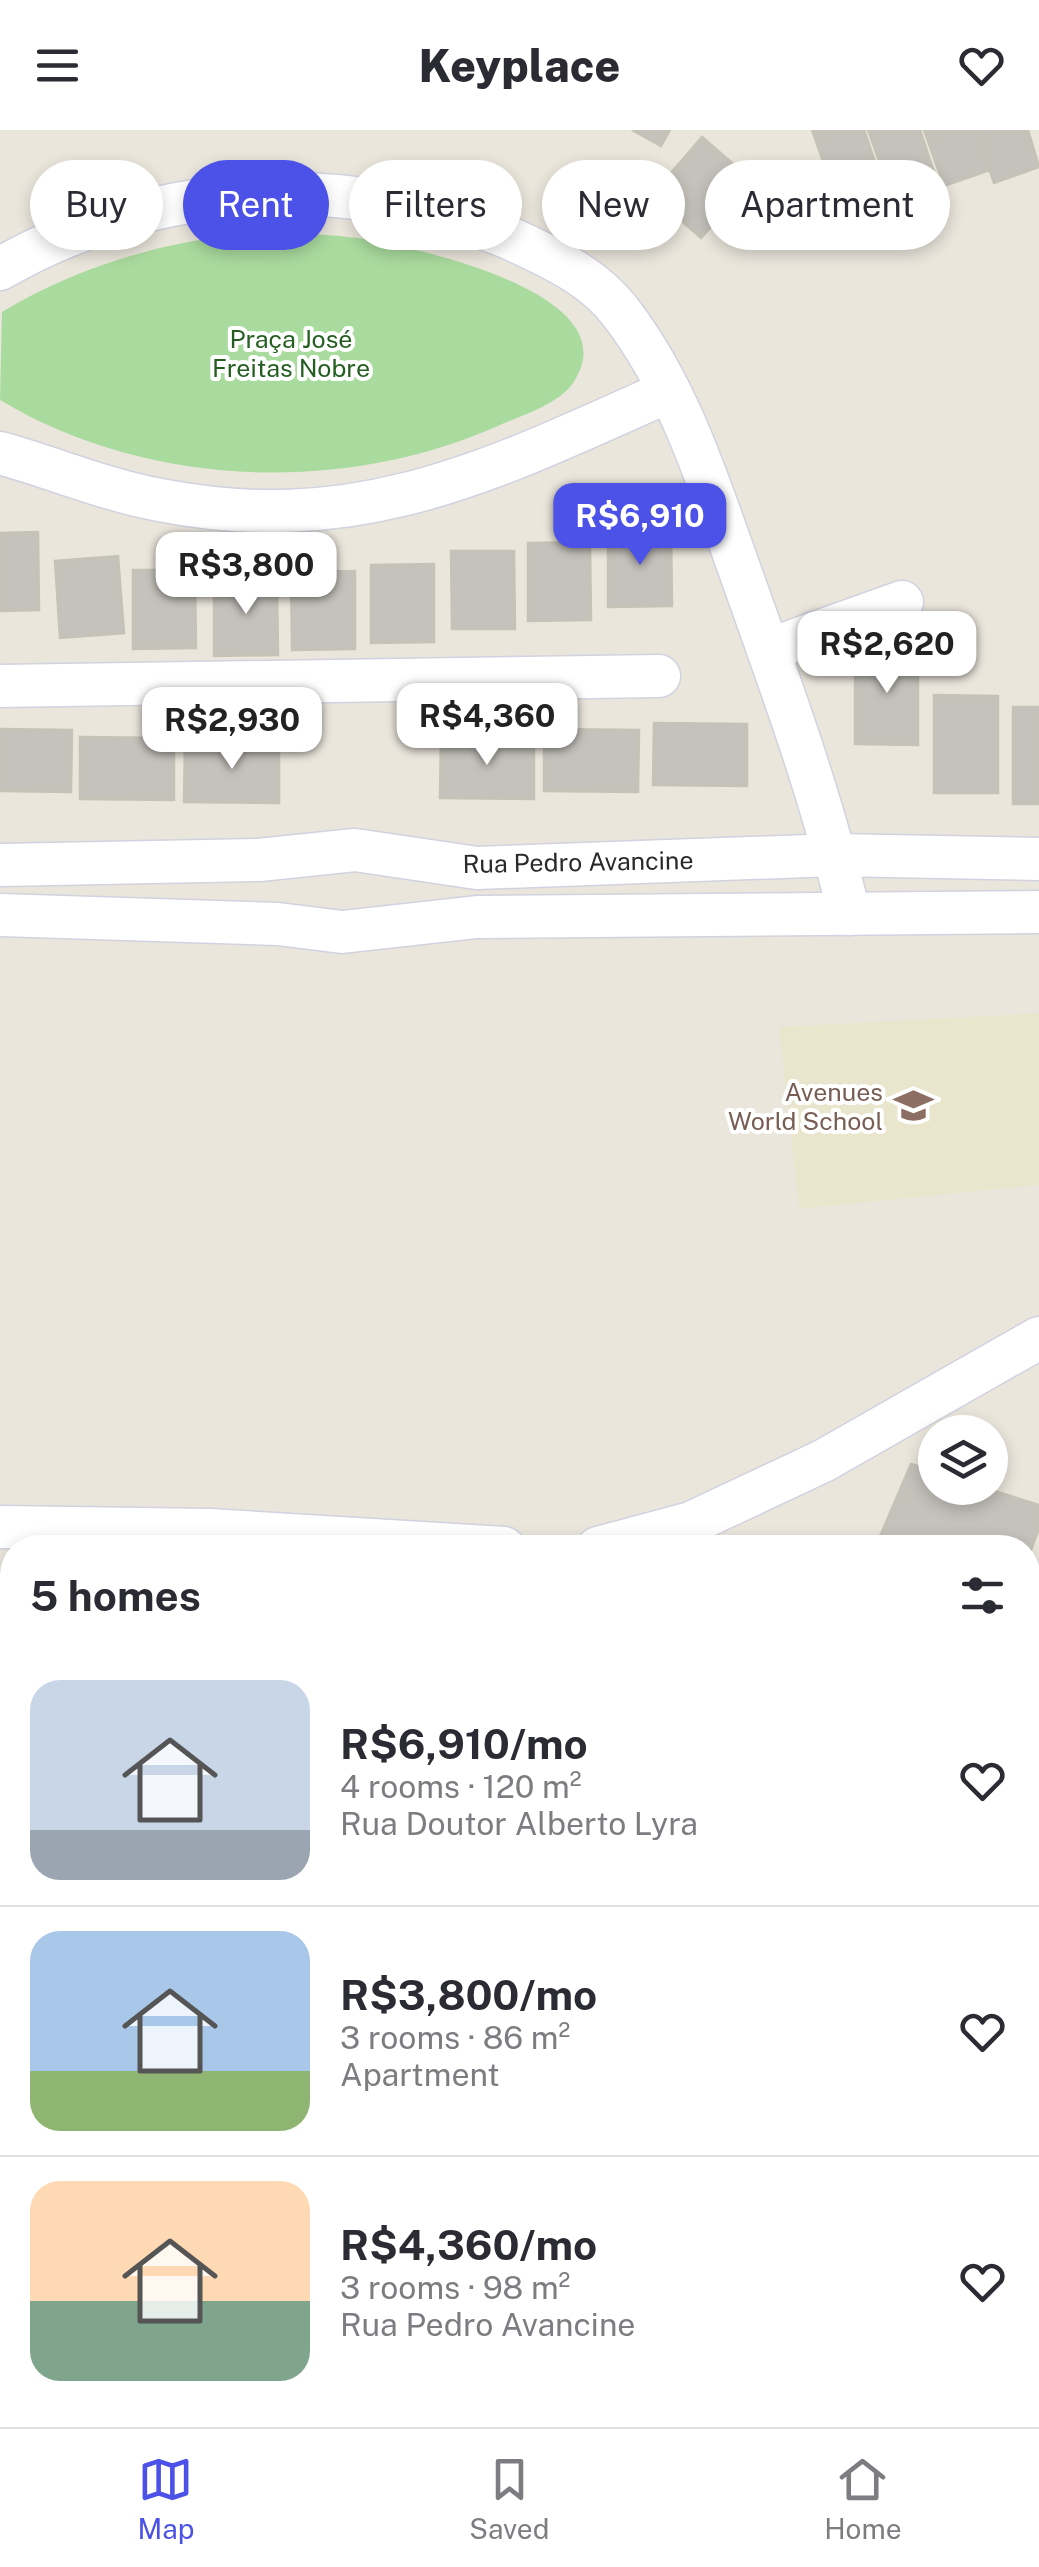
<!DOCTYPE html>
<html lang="en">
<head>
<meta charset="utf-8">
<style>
  :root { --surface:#fff; --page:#f2f2f3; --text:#2b2b33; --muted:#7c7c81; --line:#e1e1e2; --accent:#4c52e7 }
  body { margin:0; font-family:"Public Sans",sans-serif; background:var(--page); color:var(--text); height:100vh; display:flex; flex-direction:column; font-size:38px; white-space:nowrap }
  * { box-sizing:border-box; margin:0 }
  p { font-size:32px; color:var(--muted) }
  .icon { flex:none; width:55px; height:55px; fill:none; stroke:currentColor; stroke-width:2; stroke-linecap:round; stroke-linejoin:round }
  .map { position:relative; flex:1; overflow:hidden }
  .drawer { position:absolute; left:0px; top:1405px; width:1040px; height:892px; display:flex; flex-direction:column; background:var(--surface); border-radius:40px 40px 0 0; box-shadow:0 5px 15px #0003 }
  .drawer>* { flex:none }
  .hud { position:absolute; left:30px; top:30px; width:980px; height:90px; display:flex; gap:20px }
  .fabs { position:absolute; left:918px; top:1285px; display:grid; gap:20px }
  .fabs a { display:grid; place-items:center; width:90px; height:90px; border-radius:50%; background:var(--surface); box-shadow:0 5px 15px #0003; font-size:50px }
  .price { position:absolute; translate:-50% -85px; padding:0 22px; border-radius:20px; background:#fff; color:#222; font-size:32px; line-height:65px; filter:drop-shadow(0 2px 5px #0008) }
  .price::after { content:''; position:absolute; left:50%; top:60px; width:30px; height:22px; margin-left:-15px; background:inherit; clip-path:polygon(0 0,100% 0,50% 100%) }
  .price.current { background:var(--accent); color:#fff }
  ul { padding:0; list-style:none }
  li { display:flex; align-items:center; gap:30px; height:250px; padding:0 30px }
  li+li { border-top:2px solid var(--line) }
  li span { display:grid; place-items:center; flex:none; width:280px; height:200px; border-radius:30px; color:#555 }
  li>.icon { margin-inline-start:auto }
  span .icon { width:120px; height:120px; fill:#fffc; stroke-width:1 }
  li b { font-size:42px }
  h2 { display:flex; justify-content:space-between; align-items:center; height:120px; padding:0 30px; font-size:42px }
  .chip { padding:0 35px; border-radius:45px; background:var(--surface); box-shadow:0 5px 15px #0003; font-size:35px; line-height:90px }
  .chip.current { background:var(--accent); color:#fff }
  header { display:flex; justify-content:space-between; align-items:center; height:130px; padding:0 30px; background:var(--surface); font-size:45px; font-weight:800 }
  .tabs { display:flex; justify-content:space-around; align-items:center; height:140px; border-top:2px solid var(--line); background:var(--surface); font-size:28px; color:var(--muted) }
  .tabs a { display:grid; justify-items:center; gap:5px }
  .tabs .current { color:var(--accent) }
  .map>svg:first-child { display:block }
</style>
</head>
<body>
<header><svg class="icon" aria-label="menu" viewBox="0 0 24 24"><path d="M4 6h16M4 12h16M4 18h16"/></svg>Keyplace<svg class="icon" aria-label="heart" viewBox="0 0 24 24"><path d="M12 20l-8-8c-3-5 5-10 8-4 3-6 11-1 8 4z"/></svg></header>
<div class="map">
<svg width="1039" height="2297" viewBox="0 0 1039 2297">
  <rect width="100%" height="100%" fill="#eae6dc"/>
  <polygon fill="#eae5cd" points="1039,883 1039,1055 799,1079 779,897"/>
  <path fill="#aadb9e" d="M243 104C281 103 319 103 357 108 410 116 629 162 575 250 561 274 522 285 498 296 342 365 147 358 0 270L2 182C77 137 158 113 243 104Z"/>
  <g fill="#c5c2bc" stroke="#c5c2b6" stroke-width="2.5">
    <polygon points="632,0 670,0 661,16"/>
    <polygon points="812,0 864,0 883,55 837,71"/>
    <polygon points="868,0 920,0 938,54 893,70"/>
    <polygon points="924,0 976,0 990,40 944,56"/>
    <polygon points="976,0 1028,0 1039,37 994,53"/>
    <polygon points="702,7 752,50 701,108 652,65"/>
    <polygon points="671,398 672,476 608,477 608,399"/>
    <polygon points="38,402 39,480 0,481 0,403"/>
    <polygon points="590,412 591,490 528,491 528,413"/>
    <polygon points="451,421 514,421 515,499 452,499"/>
    <polygon points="118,426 124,503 60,508 55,431"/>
    <polygon points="434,434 434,512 371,513 371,435"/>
    <polygon points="133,440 195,440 196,518 133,519"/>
    <polygon points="355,441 355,519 292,520 291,442"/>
    <polygon points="277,447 278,525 214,526 214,448"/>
    <polygon points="855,517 918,517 918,615 855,614"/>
    <polygon points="934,565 998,566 998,663 934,663"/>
    <rect x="1013" y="577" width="26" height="97"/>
    <polygon points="654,593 747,594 747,656 653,655"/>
    <polygon points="0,599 72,600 71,662 0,661"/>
    <polygon points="544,599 639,600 638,662 544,661"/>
    <polygon points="441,606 534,607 534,669 440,668"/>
    <polygon points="80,607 174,608 174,670 80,669"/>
    <polygon points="185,610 279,611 279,673 184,672"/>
    <polygon points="911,1334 935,1341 935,1358 985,1358 1039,1375 1039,1398 1028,1428 1028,1418 875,1418"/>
    <polygon points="4,1655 9,1684 12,1683 12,1724 0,1727 0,1656"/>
  </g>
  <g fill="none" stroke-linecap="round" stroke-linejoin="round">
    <defs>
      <g id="minor">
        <path d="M0 139C152 50 357 39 518 112 557 130 596 149 622 184 682 263 711 361 744 452 783 562 823 670 849 784"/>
        <path d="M0 323C54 338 105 360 160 370 359 409 494 339 669 261"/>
        <polyline points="768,520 902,472"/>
        <polyline points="0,556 659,546"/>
        <polyline points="0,735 259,730 355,720 477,738 835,725 1039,729"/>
        <polyline points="0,785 278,794 342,802 477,787 1039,782"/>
        <polyline points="0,1397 210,1400 504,1418"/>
        <polyline points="598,1418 691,1393 823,1331 1039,1208"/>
        <polyline points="0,1847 12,1844"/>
        <polyline points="0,1988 12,1993"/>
        <polyline points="1028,2073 1039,2078"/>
        <polyline points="249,2285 258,2297"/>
        <polyline points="820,2297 829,2285"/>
      </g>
    </defs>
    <use href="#minor" stroke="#d2d2e0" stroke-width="45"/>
    <use href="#minor" stroke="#fff" stroke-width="42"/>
  </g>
  <defs>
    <symbol id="school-bare" viewBox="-9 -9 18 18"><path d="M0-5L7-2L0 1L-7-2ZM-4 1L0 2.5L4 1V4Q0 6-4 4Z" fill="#8d6e63" stroke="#fff" stroke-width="2.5" paint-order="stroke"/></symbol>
  </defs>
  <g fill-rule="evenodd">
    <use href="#school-bare" x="886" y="948" width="55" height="55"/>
  </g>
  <g text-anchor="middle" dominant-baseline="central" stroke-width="8" stroke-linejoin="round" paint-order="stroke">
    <g font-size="25" fill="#255e21" stroke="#fff">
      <text x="291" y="209">Praça José<tspan x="291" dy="29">Freitas Nobre</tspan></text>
    </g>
    <g font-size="25" fill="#292929" stroke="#fff">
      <text transform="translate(578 732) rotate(-1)">Rua Pedro Avancine</text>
    </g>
    <g font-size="25" fill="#785e54" stroke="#fff" text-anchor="end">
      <text x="883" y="962">Avenues<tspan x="883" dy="29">World School</tspan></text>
    </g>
  </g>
</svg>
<div class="fabs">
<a><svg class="icon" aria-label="layers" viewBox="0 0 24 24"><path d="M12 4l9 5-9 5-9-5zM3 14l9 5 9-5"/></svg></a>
</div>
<b class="price current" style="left:640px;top:438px">R$6,910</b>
<b class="price" style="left:246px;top:487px">R$3,800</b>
<b class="price" style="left:887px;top:566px">R$2,620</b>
<b class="price" style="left:487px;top:638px">R$4,360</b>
<b class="price" style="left:232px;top:642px">R$2,930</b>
<div class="hud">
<a class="chip">Buy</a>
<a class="chip current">Rent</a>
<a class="chip">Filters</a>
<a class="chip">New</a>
<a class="chip">Apartment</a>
</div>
<section class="drawer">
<h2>5 homes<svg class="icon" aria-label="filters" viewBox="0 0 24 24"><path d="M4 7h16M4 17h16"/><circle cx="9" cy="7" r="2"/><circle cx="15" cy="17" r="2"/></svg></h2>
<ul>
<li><span style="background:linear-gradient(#c9d6e8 75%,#9aa5b1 0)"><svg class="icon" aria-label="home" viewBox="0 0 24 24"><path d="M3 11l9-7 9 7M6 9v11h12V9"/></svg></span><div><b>R$6,910/mo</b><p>4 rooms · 120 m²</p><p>Rua Doutor Alberto Lyra</p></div><svg class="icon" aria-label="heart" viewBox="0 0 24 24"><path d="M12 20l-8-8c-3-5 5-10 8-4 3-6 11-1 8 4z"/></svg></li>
<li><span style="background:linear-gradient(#a9c7e8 70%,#8fb573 0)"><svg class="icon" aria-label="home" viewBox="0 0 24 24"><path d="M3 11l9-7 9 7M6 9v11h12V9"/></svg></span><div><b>R$3,800/mo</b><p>3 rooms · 86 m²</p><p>Apartment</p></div><svg class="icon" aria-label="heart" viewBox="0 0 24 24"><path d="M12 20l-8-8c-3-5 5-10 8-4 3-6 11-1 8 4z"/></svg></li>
<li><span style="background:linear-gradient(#ffd9b3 60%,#7fa58c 0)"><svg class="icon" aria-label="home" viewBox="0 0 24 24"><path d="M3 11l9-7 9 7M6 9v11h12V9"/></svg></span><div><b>R$4,360/mo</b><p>3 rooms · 98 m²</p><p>Rua Pedro Avancine</p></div><svg class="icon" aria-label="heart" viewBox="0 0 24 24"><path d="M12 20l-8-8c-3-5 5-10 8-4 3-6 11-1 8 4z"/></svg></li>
</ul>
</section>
</div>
<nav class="tabs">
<a class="current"><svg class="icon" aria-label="map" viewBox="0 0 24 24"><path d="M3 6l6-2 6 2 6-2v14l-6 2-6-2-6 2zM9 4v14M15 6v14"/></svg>Map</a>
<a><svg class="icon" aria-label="saved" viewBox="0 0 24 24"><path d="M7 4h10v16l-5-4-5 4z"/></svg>Saved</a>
<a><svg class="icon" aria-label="home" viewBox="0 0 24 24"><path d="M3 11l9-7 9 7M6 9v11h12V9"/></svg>Home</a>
</nav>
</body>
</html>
